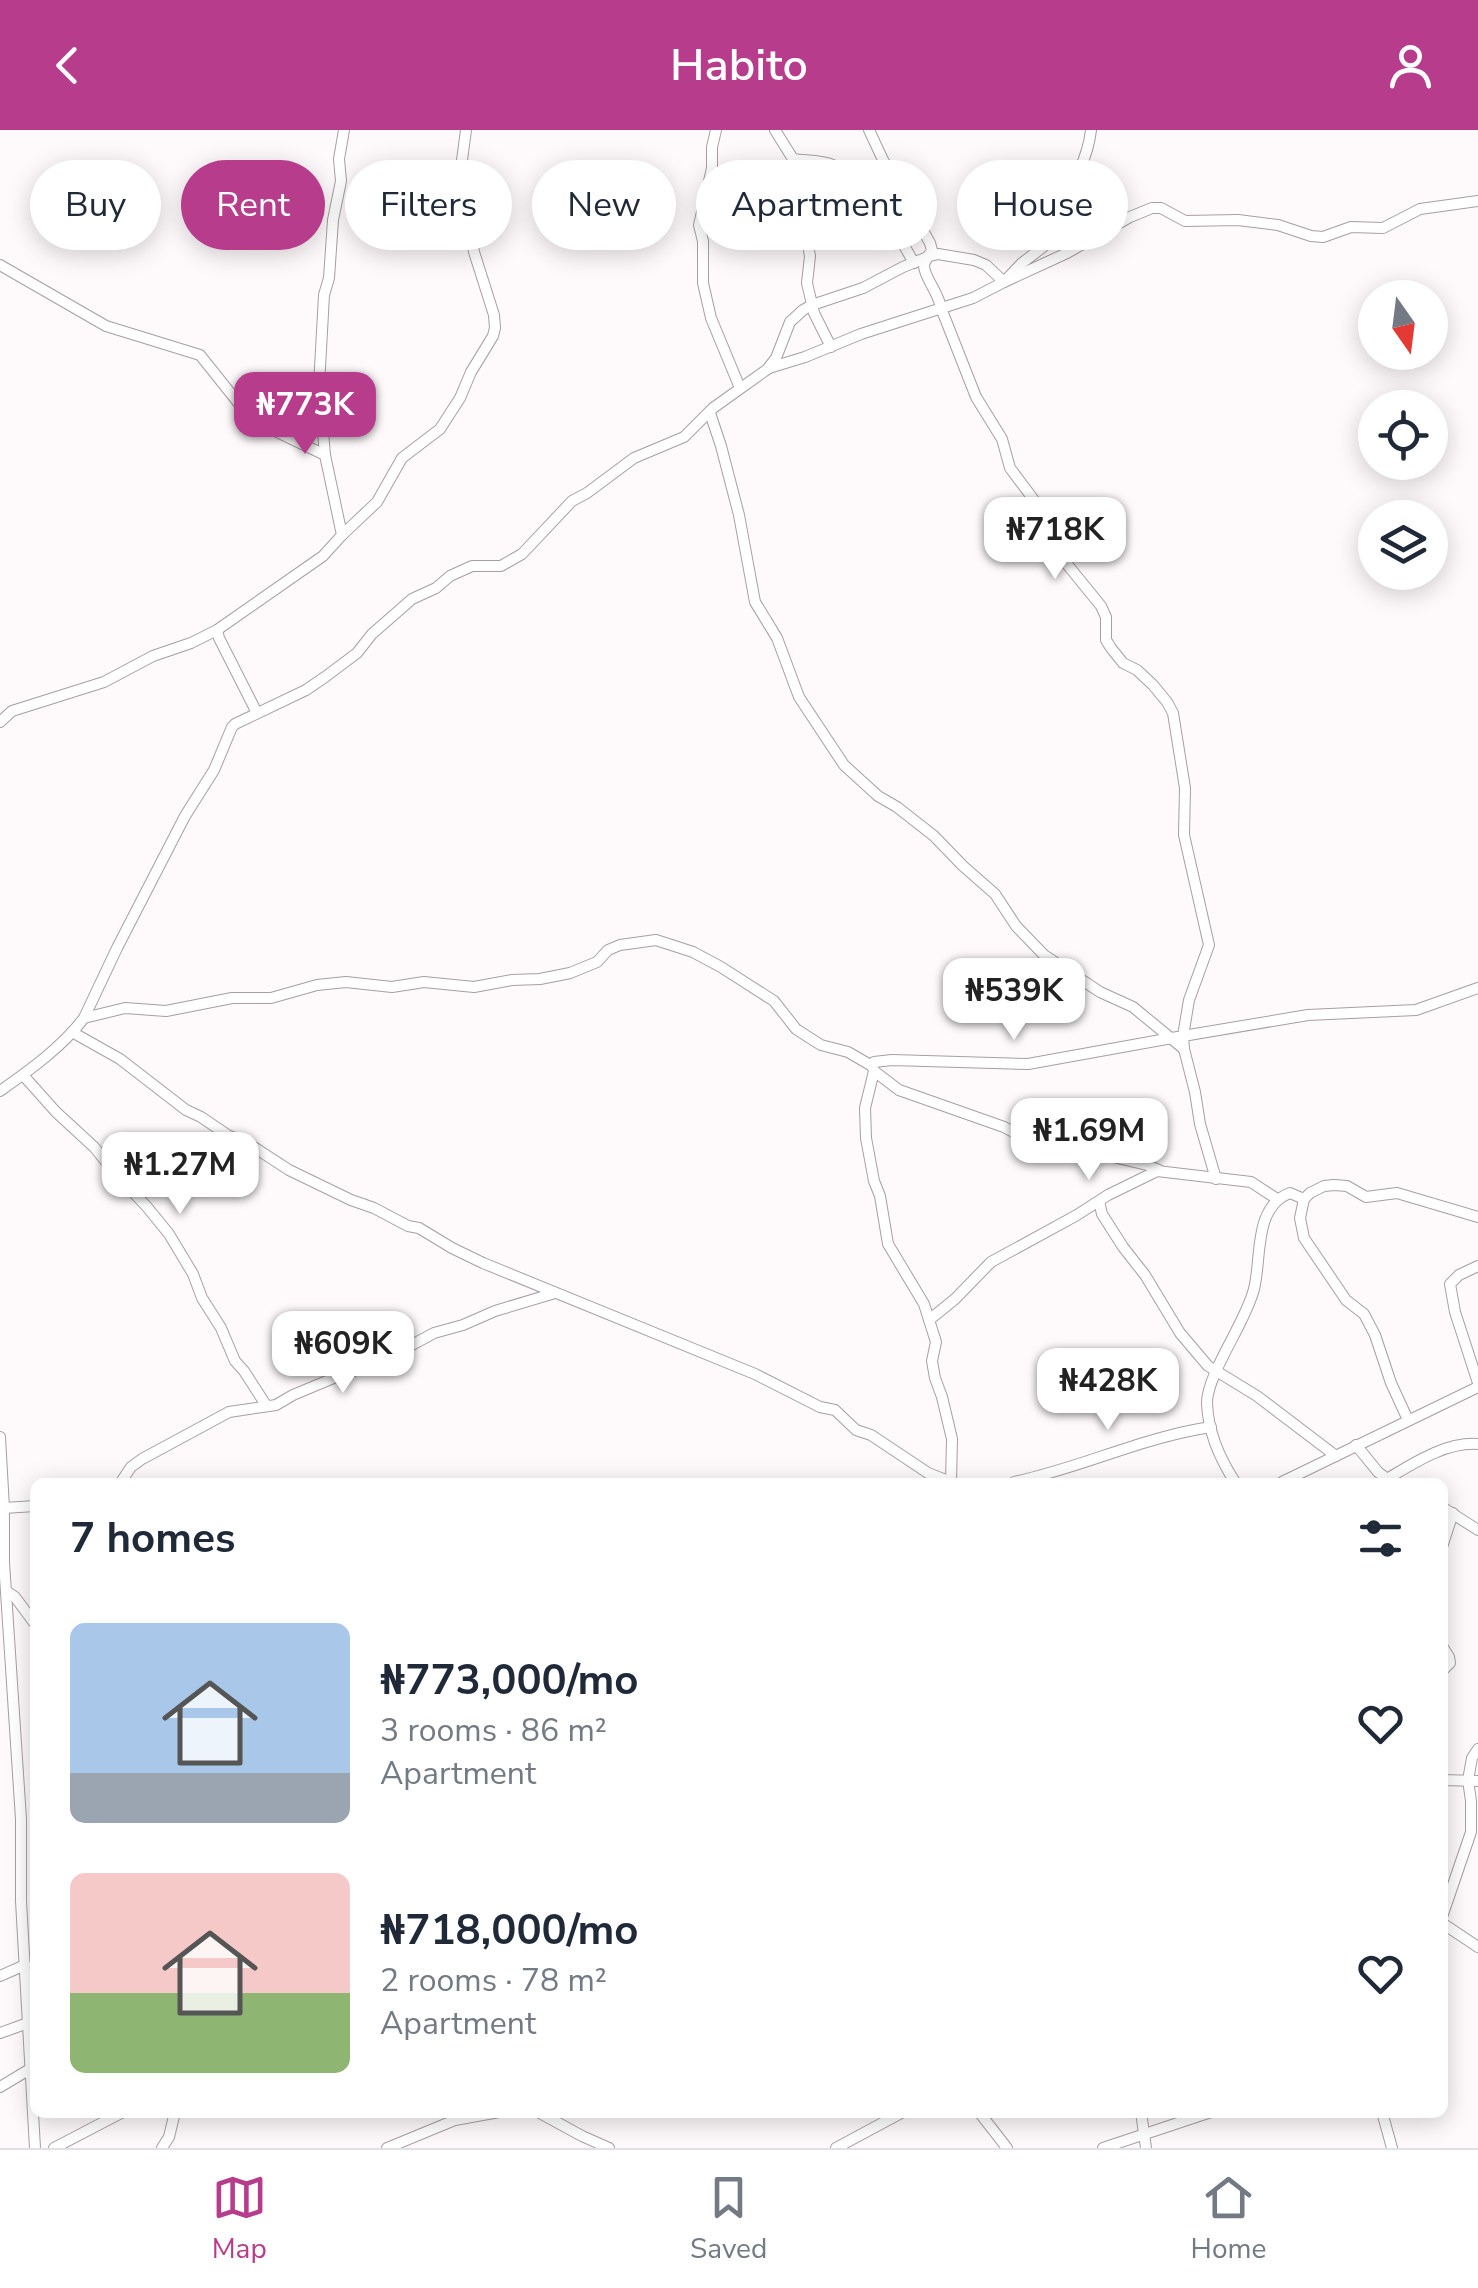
<!DOCTYPE html>
<html lang="en">
<head>
<meta charset="utf-8">
<style>
  :root { --surface:#fff; --page:#f2f2f3; --text:#1f2937; --muted:#747a83; --line:#e0e1e3; --accent:#b83c8c }
  body { margin:0; font-family:"Nunito Sans",sans-serif; background:var(--page); color:var(--text); height:100vh; display:flex; flex-direction:column; font-size:38px; white-space:nowrap }
  * { box-sizing:border-box; margin:0 }
  p { font-size:32px; color:var(--muted) }
  .icon { flex:none; width:55px; height:55px; fill:none; stroke:currentColor; stroke-width:2; stroke-linecap:round; stroke-linejoin:round }
  .map { position:relative; flex:1; overflow:hidden }
  .details { position:absolute; left:30px; top:1348px; width:1418px; height:640px; display:flex; flex-direction:column; background:var(--surface); border-radius:15px; box-shadow:0 5px 25px #0003 }
  .details>* { flex:none }
  .hud { position:absolute; left:30px; top:30px; width:1420px; height:90px; display:flex; gap:20px }
  .needle { width:65px; rotate:166deg }
  .tools { position:absolute; left:1358px; top:150px; display:grid; gap:20px }
  .tools a { display:grid; place-items:center; width:90px; height:90px; border-radius:50%; background:var(--surface); box-shadow:0 5px 25px #0003; font-size:50px }
  .price { position:absolute; translate:-50% -85px; padding:0 22px; border-radius:20px; background:#fff; color:#222; font-size:32px; line-height:65px; filter:drop-shadow(0 2px 5px #0008) }
  .price::after { content:''; position:absolute; left:50%; top:60px; width:30px; height:22px; margin-left:-15px; background:inherit; clip-path:polygon(0 0,100% 0,50% 100%) }
  .price.active { background:var(--accent); color:#fff }
  ul { padding:0; list-style:none }
  li { display:flex; align-items:center; gap:30px; height:250px; padding:0 40px }
  li span { display:grid; place-items:center; flex:none; width:280px; height:200px; border-radius:15px; color:#555 }
  li>.icon { margin-inline-start:auto }
  span .icon { width:120px; height:120px; fill:#fffc; stroke-width:1 }
  li b { font-size:42px }
  h2 { display:flex; justify-content:space-between; align-items:center; height:120px; padding:0 40px; font-size:42px }
  .chip { padding:0 35px; border-radius:45px; background:var(--surface); box-shadow:0 5px 25px #0003; font-size:35px; line-height:90px }
  .chip.active { background:var(--accent); color:#fff }
  header { display:flex; justify-content:space-between; align-items:center; height:130px; padding:0 40px; background:var(--accent); color:#fff; font-size:45px; font-weight:600 }
  .tabs { display:flex; justify-content:space-around; align-items:center; height:140px; border-top:2px solid var(--line); background:var(--surface); font-size:28px; color:var(--muted) }
  .tabs a { display:grid; justify-items:center; gap:5px }
  .tabs .active { color:var(--accent) }
  .map>svg:first-child { display:block }
</style>
</head>
<body>
<header><svg class="icon" aria-label="back" viewBox="0 0 24 24"><path d="M15 5l-7 7 7 7"/></svg>Habito<svg class="icon" aria-label="person" viewBox="0 0 24 24"><circle cx="12" cy="8" r="4"/><path d="M4 21q1-7 8-7t8 7"/></svg></header>
<div class="map">
<svg width="1478" height="2018" viewBox="0 0 1478 2018">
  <rect width="100%" height="100%" fill="#fefafc"/>
  <g fill="none" stroke-linecap="round" stroke-linejoin="round">
    <defs>
      <g id="minor">
        <polyline points="716,0 712,17 712,38 699,95 703,111 703,153 711,188 740,258"/>
        <polyline points="775,0 793,29 810,126 807,153 814,183 831,217"/>
        <path d="M793 29C806 31 820 30 833 35 871 49 894 99 914 133"/>
        <polyline points="0,135 106,196 200,225 252,290 325,325"/>
        <polyline points="769,237 776,228 790,192 803,180 812,175 863,158 903,137 930,126 938,124 974,130 986,135 1004,152 1067,123 1130,87 1152,78 1161,78 1185,91 1238,90 1278,95 1311,106 1323,107 1351,97 1383,98 1420,79 1478,71"/>
        <polyline points="710,283 721,316 739,385 755,472 777,508 799,567 844,635 878,666 897,677 934,706 963,736 995,764 1016,796 1044,825 1100,862 1133,877 1184,919"/>
        <polyline points="342,405 377,372 402,328 440,299 460,268 471,242 493,206 495,198 494,185 474,122 470,96 459,69 458,60 466,0"/>
        <polyline points="257,583 219,508 217,500 323,426 342,405 325,325 319,256 324,165 329,148 333,90 341,51 339,29 344,0"/>
        <polyline points="0,592 12,581 104,552 153,526 191,513 217,500"/>
        <path d="M84 888 125 878 166 881 232 868H271L317 855 346 852 392 857 424 852 474 857 512 850 540 849 570 843 597 832 608 820 620 815 656 810 693 822 721 837 774 871 796 899 813 910 821 915 848 922 872 936 874 932 892 930 1028 934 1183 906 1189 870 1209 815 1184 705 1185 658 1173 583 1167 572 1153 555 1137 540 1123 533 1111 518 1106 510V487L1101 476 1066 433 1059 416 1037 374 1010 338 1002 309 976 267 941 178C939 163 924 147 924 136 924 133 930 123 932 120L930 113 883 30 869 0"/>
        <polyline points="72,902 120,929 186,980 201,987 229,1006 246,1012 289,1040 351,1070 374,1078 408,1096 419,1098 452,1118 483,1133 755,1244 820,1277 835,1280 856,1300 871,1305 928,1343 951,1352"/>
        <polyline points="872,936 874,941 865,978 866,1008 874,1051 880,1066 888,1114 924,1174 936,1212 932,1231 935,1248 942,1267 952,1309 951,1352"/>
        <polyline points="874,941 899,960 1004,997 1030,1011 1062,1021 1105,1025 1147,1035 1159,1040"/>
        <polyline points="23,945 56,982 94,1017 117,1045 147,1077 169,1104 193,1144 202,1168 221,1198 235,1231 244,1241 266,1275"/>
        <path d="M0 961C30 940 62 917 84 888L117 818 185 686 214 640 232 597 235 594 306 560 325 547 357 523 372 504 412 469 436 458 450 446 472 436H501L522 424 572 371 587 363 634 328 684 307 713 278 769 238 805 227 861 204 973 168 1004 152 1022 133 1043 117 1036 95C1042 90 1049 86 1054 80 1073 59 1088 27 1091 0"/>
        <polyline points="1216,1049 1200,994 1195,962 1184,919 1183,906 1308,885 1416,880 1478,858"/>
        <polyline points="1099,1071 1102,1084 1123,1117 1145,1145 1180,1203 1208,1236 1257,1266 1336,1326"/>
        <polyline points="1478,1136 1459,1145 1450,1154 1455,1182 1478,1253"/>
        <polyline points="929,1190 955,1169 991,1132 1077,1085 1108,1065 1157,1041 1251,1052 1277,1069"/>
        <polyline points="1408,1290 1391,1253 1375,1205 1364,1184 1346,1170 1304,1108 1300,1088 1304,1069 1310,1063 1324,1056 1334,1055 1347,1056 1366,1067 1397,1063 1478,1087"/>
        <polyline points="0,1307 4,1378 4,1432 21,1689 21,1771 35,2018"/>
        <polyline points="1356,1315 1378,1342 1391,1352"/>
        <path d="M1387 1349C1414 1333 1445 1312 1478 1314"/>
        <polyline points="121,1352 131,1337 142,1329 229,1282 276,1275 293,1265 336,1247 384,1230 434,1203 463,1195 495,1181 555,1163"/>
        <path d="M1014 1352C1081 1338 1143 1307 1211 1297"/>
        <path d="M1235 1352C1220 1329 1208 1303 1207 1273 1207 1244 1246 1192 1254 1159 1262 1128 1253 1077 1290 1063L1304 1069"/>
        <polyline points="1282,1352 1478,1257"/>
        <polyline points="1442,1377 1478,1400"/>
        <polyline points="4,1378 35,1376"/>
        <polyline points="1442,1417 1453,1383"/>
        <polyline points="6,1461 15,1467 35,1494"/>
        <polyline points="1442,1516 1449,1527 1450,1533 1442,1541"/>
        <polyline points="1442,1650 1478,1651"/>
        <polyline points="1442,1787 1471,1702 1471,1671 1468,1650 1472,1628 1478,1619"/>
        <polyline points="1442,1793 1478,1817"/>
        <polyline points="0,1846 25,1835"/>
        <polyline points="0,1903 28,1893"/>
        <polyline points="0,1957 30,1939"/>
        <polyline points="538,1982 582,2006 609,2018"/>
        <polyline points="979,1982 1007,2018"/>
        <polyline points="1141,1982 1146,2018"/>
        <polyline points="1382,1982 1392,2018"/>
        <polyline points="54,2018 123,1982"/>
        <polyline points="162,2018 169,2007 175,1982"/>
        <polyline points="387,2018 455,1990 499,1982"/>
        <polyline points="836,2018 903,1982"/>
        <polyline points="1103,2018 1211,1982"/>
      </g>
    </defs>
    <use href="#minor" stroke="#a89ea3" stroke-width="12"/>
    <use href="#minor" stroke="#fff" stroke-width="10"/>
  </g>
</svg>
<div class="tools">
<a><svg class="needle" viewBox="-14 -14 28 28"><path d="M0-13l5 13h-10z" fill="#e53935"/><path d="M0 13l5-13h-10z" fill="#747a83"/></svg></a>
<a><svg class="icon" aria-label="locate" viewBox="0 0 24 24"><circle cx="12" cy="12" r="6"/><path d="M12 2v4M12 18v4M2 12h4M18 12h4"/></svg></a>
<a><svg class="icon" aria-label="layers" viewBox="0 0 24 24"><path d="M12 4l9 5-9 5-9-5zM3 14l9 5 9-5"/></svg></a>
</div>
<b class="price active" style="left:305px;top:327px">₦773K</b>
<b class="price" style="left:1055px;top:452px">₦718K</b>
<b class="price" style="left:1014px;top:913px">₦539K</b>
<b class="price" style="left:1089px;top:1053px">₦1.69M</b>
<b class="price" style="left:180px;top:1087px">₦1.27M</b>
<b class="price" style="left:343px;top:1266px">₦609K</b>
<b class="price" style="left:1108px;top:1303px">₦428K</b>
<div class="hud">
<a class="chip">Buy</a>
<a class="chip active">Rent</a>
<a class="chip">Filters</a>
<a class="chip">New</a>
<a class="chip">Apartment</a>
<a class="chip">House</a>
</div>
<section class="details">
<h2>7 homes<svg class="icon" aria-label="filters" viewBox="0 0 24 24"><path d="M4 7h16M4 17h16"/><circle cx="9" cy="7" r="2"/><circle cx="15" cy="17" r="2"/></svg></h2>
<ul>
<li><span style="background:linear-gradient(#a9c7e8 75%,#9aa5b1 0)"><svg class="icon" aria-label="home" viewBox="0 0 24 24"><path d="M3 11l9-7 9 7M6 9v11h12V9"/></svg></span><div><b>₦773,000/mo</b><p>3 rooms · 86 m²</p><p>Apartment</p></div><svg class="icon" aria-label="heart" viewBox="0 0 24 24"><path d="M12 20l-8-8c-3-5 5-10 8-4 3-6 11-1 8 4z"/></svg></li>
<li><span style="background:linear-gradient(#f6c9c9 60%,#8fb573 0)"><svg class="icon" aria-label="home" viewBox="0 0 24 24"><path d="M3 11l9-7 9 7M6 9v11h12V9"/></svg></span><div><b>₦718,000/mo</b><p>2 rooms · 78 m²</p><p>Apartment</p></div><svg class="icon" aria-label="heart" viewBox="0 0 24 24"><path d="M12 20l-8-8c-3-5 5-10 8-4 3-6 11-1 8 4z"/></svg></li>
</ul>
</section>
</div>
<nav class="tabs">
<a class="active"><svg class="icon" aria-label="map" viewBox="0 0 24 24"><path d="M3 6l6-2 6 2 6-2v14l-6 2-6-2-6 2zM9 4v14M15 6v14"/></svg>Map</a>
<a><svg class="icon" aria-label="saved" viewBox="0 0 24 24"><path d="M7 4h10v16l-5-4-5 4z"/></svg>Saved</a>
<a><svg class="icon" aria-label="home" viewBox="0 0 24 24"><path d="M3 11l9-7 9 7M6 9v11h12V9"/></svg>Home</a>
</nav>
</body>
</html>
